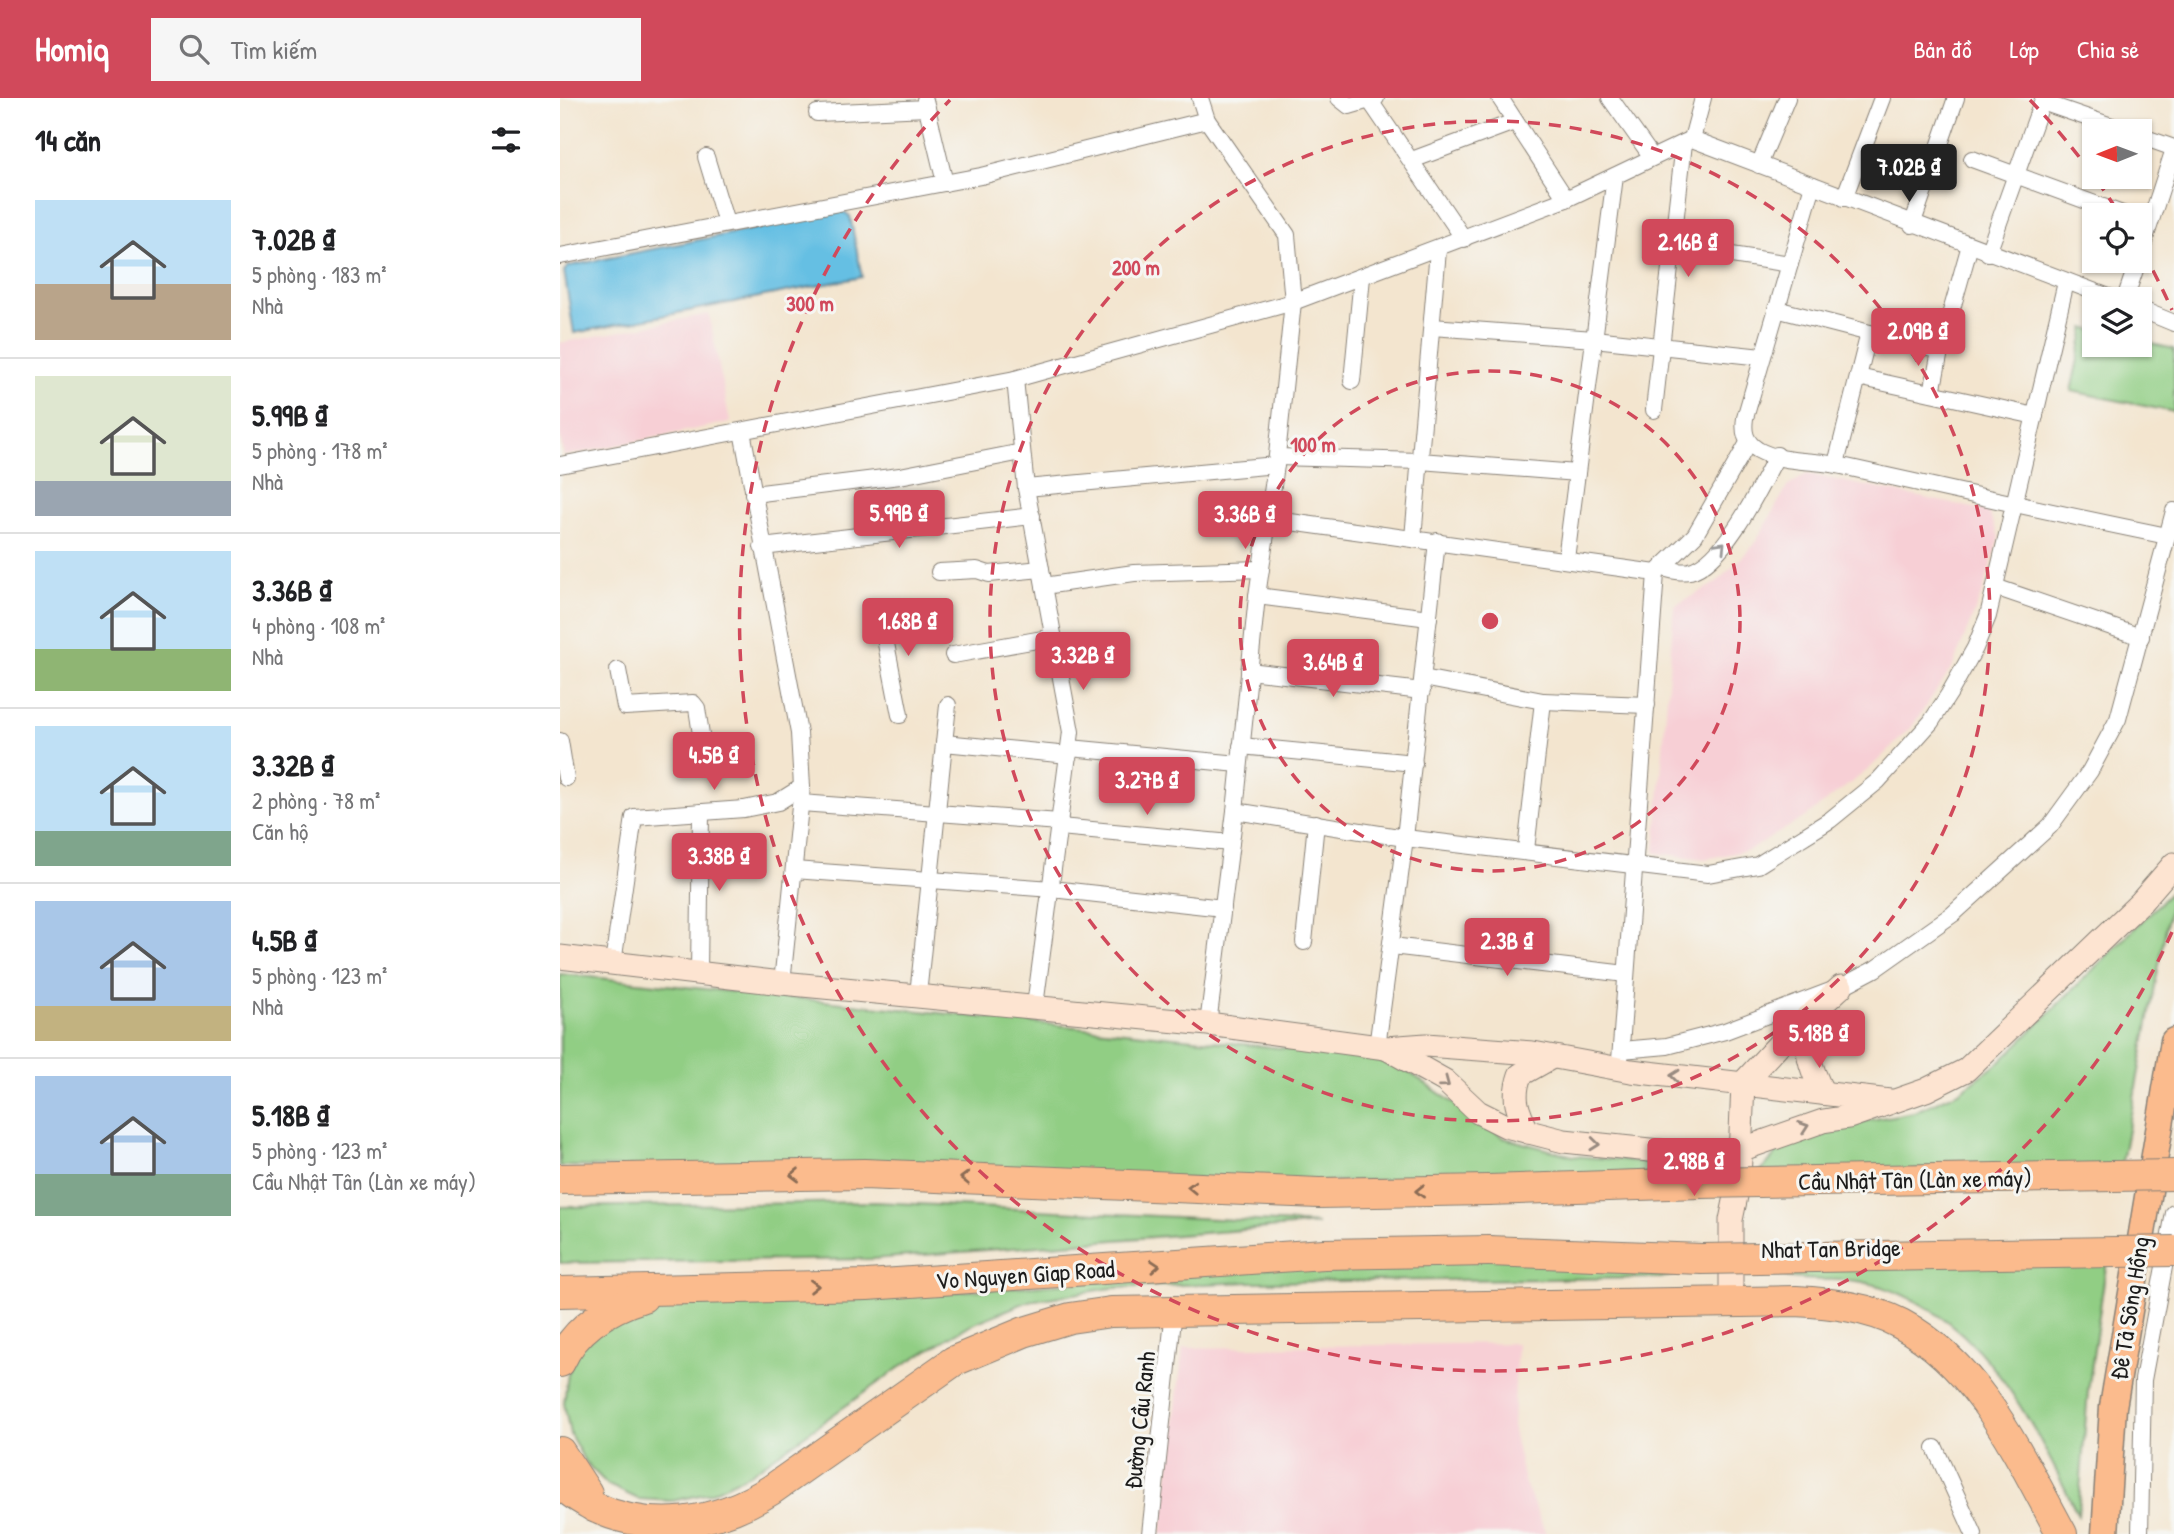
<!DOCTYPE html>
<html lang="vi">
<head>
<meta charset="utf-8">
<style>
  :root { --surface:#fff; --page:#f6f6f6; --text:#202124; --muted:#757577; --line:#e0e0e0; --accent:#d1495b }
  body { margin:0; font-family:"Patrick Hand",sans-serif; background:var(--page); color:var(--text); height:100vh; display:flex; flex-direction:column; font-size:26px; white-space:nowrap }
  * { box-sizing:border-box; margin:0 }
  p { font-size:23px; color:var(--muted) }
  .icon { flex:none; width:38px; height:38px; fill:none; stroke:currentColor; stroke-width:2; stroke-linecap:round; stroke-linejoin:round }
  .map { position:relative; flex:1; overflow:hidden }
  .side { display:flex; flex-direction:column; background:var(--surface); width:560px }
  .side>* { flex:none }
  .needle { width:46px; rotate:269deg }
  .tools { position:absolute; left:1522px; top:21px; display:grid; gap:14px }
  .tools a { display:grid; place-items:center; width:70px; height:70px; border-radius:0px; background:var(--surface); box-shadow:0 2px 5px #0004; font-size:35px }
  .price { position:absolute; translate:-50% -60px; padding:0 16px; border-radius:7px; background:var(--accent); color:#fff; font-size:23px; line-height:46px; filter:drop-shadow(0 2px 4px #0008) }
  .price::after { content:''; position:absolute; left:50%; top:42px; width:21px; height:16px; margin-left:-10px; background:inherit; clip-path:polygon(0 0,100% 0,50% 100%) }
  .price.current { background:#222; color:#fff }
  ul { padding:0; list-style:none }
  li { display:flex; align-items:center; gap:21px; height:175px; padding:0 35px }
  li+li { border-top:2px solid var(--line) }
  li span { display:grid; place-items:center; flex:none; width:196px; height:140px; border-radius:0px; color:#555 }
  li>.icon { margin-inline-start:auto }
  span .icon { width:84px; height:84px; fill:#fffc; stroke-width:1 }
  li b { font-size:30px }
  h2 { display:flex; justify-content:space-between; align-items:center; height:84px; padding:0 35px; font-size:30px }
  header { display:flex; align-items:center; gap:42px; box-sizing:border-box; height:98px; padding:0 35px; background:var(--accent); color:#fff }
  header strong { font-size:33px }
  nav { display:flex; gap:38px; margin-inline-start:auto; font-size:24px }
  .search { width:490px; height:63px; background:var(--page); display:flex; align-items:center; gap:18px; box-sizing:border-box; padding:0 24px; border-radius:0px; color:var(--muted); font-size:26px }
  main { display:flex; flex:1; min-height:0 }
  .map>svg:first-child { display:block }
</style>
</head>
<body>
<header>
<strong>Homiq</strong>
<div class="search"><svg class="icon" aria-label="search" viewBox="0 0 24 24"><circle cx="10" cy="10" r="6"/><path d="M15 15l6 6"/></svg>Tìm kiếm</div>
<nav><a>Bản đồ</a><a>Lớp</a><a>Chia sẻ</a></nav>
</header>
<main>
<section class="side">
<h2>14 căn<svg class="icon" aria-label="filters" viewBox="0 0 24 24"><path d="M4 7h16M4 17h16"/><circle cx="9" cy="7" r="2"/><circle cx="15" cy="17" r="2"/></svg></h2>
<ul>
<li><span style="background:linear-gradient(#bfe0f5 60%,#b9a48a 0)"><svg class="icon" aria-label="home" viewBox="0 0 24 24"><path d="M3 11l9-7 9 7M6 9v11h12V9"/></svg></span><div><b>7.02B ₫</b><p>5 phòng · 183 m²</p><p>Nhà</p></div></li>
<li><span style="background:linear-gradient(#dfe7d0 75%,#9aa5b1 0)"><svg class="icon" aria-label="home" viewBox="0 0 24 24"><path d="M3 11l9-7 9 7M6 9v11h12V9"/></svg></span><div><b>5.99B ₫</b><p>5 phòng · 178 m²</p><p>Nhà</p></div></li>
<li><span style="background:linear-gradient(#bfe0f5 70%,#8fb573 0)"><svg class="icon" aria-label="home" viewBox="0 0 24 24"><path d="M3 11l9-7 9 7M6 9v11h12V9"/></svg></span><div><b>3.36B ₫</b><p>4 phòng · 108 m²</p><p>Nhà</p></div></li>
<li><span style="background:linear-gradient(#bfe0f5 75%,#7fa58c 0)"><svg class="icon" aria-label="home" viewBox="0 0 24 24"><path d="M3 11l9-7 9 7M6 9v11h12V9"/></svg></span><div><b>3.32B ₫</b><p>2 phòng · 78 m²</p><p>Căn hộ</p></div></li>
<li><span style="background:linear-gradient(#a9c7e8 75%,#c2b280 0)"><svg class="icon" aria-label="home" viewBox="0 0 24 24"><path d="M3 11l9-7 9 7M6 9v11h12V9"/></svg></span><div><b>4.5B ₫</b><p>5 phòng · 123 m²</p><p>Nhà</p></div></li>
<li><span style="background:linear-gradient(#a9c7e8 70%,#7fa58c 0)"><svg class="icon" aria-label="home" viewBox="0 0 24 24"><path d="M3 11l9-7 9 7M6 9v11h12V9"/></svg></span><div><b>5.18B ₫</b><p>5 phòng · 123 m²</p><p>Cầu Nhật Tân (Làn xe máy)</p></div></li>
</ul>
</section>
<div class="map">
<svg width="1614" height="1436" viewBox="0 0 1614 1436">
  <rect width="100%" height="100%" fill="#f6f6f2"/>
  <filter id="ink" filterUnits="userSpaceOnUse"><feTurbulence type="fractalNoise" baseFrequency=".0143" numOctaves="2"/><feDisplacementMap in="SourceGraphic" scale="14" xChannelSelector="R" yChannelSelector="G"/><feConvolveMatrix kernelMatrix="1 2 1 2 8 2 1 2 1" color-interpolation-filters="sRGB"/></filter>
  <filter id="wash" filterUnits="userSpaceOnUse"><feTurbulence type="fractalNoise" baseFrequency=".00686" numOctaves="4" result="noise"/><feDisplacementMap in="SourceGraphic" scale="28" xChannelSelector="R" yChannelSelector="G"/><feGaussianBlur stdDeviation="1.57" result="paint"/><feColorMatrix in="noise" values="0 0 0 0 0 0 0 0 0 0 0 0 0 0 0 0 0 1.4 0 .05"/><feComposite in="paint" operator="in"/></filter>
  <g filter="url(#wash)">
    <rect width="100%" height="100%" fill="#f3e5cf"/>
    <g fill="#f7cfd5">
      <polygon points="149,216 170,324 4,358 0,338 0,245"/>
      <polygon points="1247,376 1428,413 1439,439 1424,490 1393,568 1351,630 1309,671 1247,718 1189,752 1145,761 1095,755 1114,508 1156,485 1194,447 1227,389"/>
      <polygon points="957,1245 953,1332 964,1383 986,1436 601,1436 623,1250"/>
    </g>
    <g fill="#91ce84" stroke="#567550" stroke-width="2">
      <polygon points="1525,230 1535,233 1535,247 1580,247 1580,243 1614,251 1614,314 1511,293"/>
      <polygon points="1613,792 1561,1069 1199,1075 1224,1047 1288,1026 1354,1014 1399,994 1440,964"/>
      <polygon points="0,876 798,958 840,968 944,1040 1013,1058 1110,1066 1117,1071 1114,1075 757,1084 0,1068"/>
      <polygon points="315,1104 758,1126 313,1161 0,1165 0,1109"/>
      <polygon points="929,1153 1139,1172 1100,1180 691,1184 552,1190 469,1203 410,1227 343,1267 190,1376 150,1395 112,1403 78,1401 48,1387 25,1364 10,1336 4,1305 8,1275 20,1247 85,1207 301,1201"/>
      <path d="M1548 1155 1528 1293 1518 1417C1470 1320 1420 1209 1303 1184 1277 1179 1249 1185 1223 1178 1215 1176 1205 1165 1198 1160Z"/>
    </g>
    <polygon fill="#65bfe3" stroke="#406e80" stroke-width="2" points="283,113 290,118 302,179 14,235 4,173 9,168"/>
  </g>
  <g filter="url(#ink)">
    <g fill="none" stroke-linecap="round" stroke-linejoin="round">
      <defs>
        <g id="street">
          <polyline points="640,0 647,22 727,137 733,204 716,367 697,498 675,713 648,926"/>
          <polyline points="779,0 789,8 816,0"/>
          <polyline points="940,0 1006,101"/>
          <polyline points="1050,0 1092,59"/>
          <polyline points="365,2 385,85"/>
          <polyline points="810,3 904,141"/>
          <polyline points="257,15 367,10"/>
          <polyline points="1580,38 1614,50"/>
          <polyline points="1132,41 1143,0"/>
          <polyline points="146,59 166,125"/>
          <polyline points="1412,61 1565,117"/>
          <polyline points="852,62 954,24"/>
          <polyline points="1199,67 1227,0"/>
          <path d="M1253 87 1185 320C1183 334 1185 344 1198 352 1221 365 1257 362 1282 368 1390 392 1499 416 1607 438"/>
          <polyline points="1284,100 1322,0"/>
          <polyline points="1352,127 1396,0"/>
          <polyline points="1113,148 1230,166"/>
          <polyline points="1428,155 1482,4 1566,33"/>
          <polyline points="1580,156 1614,51"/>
          <polyline points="0,158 421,78 647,22"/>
          <polyline points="1565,201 1578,163"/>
          <polyline points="1216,211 1380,253 1410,147"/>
          <polyline points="1580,211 1614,225"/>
          <polyline points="872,229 1034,241 1202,259"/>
          <polyline points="1298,279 1475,318"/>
          <polyline points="455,281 466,390 511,634 475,908"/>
          <polyline points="792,283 802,179"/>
          <polyline points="1372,295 1380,253"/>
          <polyline points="1094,312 1124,45"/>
          <polyline points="182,333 239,635 242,689 222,885"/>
          <polyline points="717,359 860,363 1017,375"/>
          <polyline points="1276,366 1309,235"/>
          <polyline points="0,367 455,281 733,204 1006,101 1132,41 1554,201"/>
          <polyline points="466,390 716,367"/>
          <polyline points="193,396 340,378 462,354"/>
          <polyline points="709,421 1096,475 1135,437 1188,345"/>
          <polyline points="853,440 878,152"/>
          <polyline points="202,449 472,418"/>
          <polyline points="1006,461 1055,78"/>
          <path d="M1103 470C1112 472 1120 475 1130 473 1165 464 1201 387 1217 357"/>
          <polyline points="379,474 417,472 429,476 481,471"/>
          <polyline points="484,488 574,475 701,471"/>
          <polyline points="1435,489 1581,539"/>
          <polyline points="697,498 869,520"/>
          <polyline points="319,510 340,617"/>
          <polyline points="393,557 494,539"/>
          <polyline points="58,572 65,609 133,605 137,610 142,643"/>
          <polyline points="689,573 862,593"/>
          <polyline points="863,580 983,603 966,752"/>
          <polyline points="983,603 1087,607"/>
          <polyline points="0,643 6,680"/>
          <polyline points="384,645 509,657"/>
          <polyline points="681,648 854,665"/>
          <polyline points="510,650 679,666"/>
          <polyline points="241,705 500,724"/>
          <polyline points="675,713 845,740 1148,776 1198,767 1270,722 1318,683 1371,624 1389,596 1415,550 1428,518 1506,184"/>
          <polyline points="500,729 671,745"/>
          <polyline points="234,772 492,791 663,810"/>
          <polyline points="744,844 756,725"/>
          <polyline points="832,848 1066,876"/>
          <polyline points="53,865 74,719 184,711 218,704 242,689"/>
          <polyline points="139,875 141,714"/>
          <polyline points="358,897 388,607"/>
          <polyline points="817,949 845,740 877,443"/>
          <polyline points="1062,952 1107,948 1165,933 1281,889 1315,871 1393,816 1490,728 1530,673 1558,621 1614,413"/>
          <polyline points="1060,962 1096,475"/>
          <polyline points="1375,1350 1414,1436"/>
          <polyline points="590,1436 614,1212"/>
          <polyline points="1580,1436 1583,1282 1614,1115"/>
        </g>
        <g id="secondary">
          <polyline points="0,859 222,885 648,926 826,950 866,947 973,955 1071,973 1330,1003"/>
          <path d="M1248 918C1244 948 1249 968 1263 995"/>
          <polyline points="826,950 885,983 918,1014 946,1028 1004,1043 1137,1057 1180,1052 1263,1023 1289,1019 1366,992 1406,972 1581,804 1614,766"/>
          <path d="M968 1034C957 1012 952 1000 960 977L992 959"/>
          <polyline points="1171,1202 1171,1122 1179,1084 1183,985 1220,945 1281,889"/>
        </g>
        <polyline id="primary" points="1545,1436 1553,1309 1614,943"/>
        <g id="highway">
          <polyline points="0,1081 304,1076 759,1095 928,1092"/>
          <polyline points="0,1194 307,1187 764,1156 929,1153"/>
          <path d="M0 1264C16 1229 48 1210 83 1199"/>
          <polyline points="0,1354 27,1395"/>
          <path d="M0 1383C8 1395 22 1401 34 1409 92 1436 157 1426 211 1392L394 1263 464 1234 510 1220 551 1214 1236 1203C1271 1205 1309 1209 1341 1226 1421 1269 1460 1360 1502 1436"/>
        </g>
      </defs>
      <use href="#street" stroke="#888076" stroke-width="18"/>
      <use href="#secondary" stroke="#888076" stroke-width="25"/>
      <use href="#primary" stroke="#888076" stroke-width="29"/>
      <use href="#highway" stroke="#888076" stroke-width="32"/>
      <use href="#street" stroke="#fff" stroke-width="16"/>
      <use href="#secondary" stroke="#fde4d1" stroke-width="23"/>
      <use href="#primary" stroke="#fbbb8d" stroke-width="26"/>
      <use href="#highway" stroke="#fbbb8d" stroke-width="30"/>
      <defs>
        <g id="highway-bridge">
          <polyline points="928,1092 1140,1085 1614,1077"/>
          <polyline points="929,1153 1142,1161 1614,1153"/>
        </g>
      </defs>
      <use href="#highway-bridge" stroke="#888076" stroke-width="32" stroke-linecap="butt"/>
      <use href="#highway-bridge" stroke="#fbbb8d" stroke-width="30"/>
    </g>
    <defs><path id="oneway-chevron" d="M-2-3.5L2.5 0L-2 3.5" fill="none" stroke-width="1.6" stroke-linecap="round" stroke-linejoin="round" transform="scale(1.75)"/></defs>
    <use stroke="#999" href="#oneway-chevron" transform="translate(1161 448) rotate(-46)"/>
    <g stroke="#988a80">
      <use href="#oneway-chevron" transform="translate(1115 978) rotate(-174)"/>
      <use href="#oneway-chevron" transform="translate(885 985) rotate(37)"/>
      <use href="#oneway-chevron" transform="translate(1244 1029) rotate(-19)"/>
      <use href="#oneway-chevron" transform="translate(1035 1046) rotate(6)"/>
    </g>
    <g stroke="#8c6c54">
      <use href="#oneway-chevron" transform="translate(235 1077) rotate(179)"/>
      <use href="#oneway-chevron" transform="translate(405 1080) rotate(-178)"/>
      <use href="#oneway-chevron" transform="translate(632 1089) rotate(-178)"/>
      <use href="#oneway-chevron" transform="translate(860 1093) rotate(179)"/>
      <use href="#oneway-chevron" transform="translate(595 1168) rotate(-4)"/>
      <use href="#oneway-chevron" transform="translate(254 1188) rotate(-1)"/>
    </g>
  </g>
  <g fill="none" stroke="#d1495b" stroke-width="3.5" stroke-dasharray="12 9">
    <circle cx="930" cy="523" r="250"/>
    <circle cx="930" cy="523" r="500"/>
    <path d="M1612 834A750 750 0 1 1 390 2M1470 2A750 750 0 0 1 1559 115M1583 154A750 750 0 0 1 1612 212"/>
  </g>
  <g text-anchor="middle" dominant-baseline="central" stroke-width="6" stroke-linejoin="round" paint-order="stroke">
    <g font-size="24" fill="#1c1c1c" stroke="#f6f6f2">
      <text transform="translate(1355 1081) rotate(-1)">Cầu Nhật Tân (Làn xe máy)</text>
      <text transform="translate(1271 1150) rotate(-1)">Nhat Tan Bridge</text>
      <text transform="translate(465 1176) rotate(-4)">Vo Nguyen Giap Road</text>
      <text transform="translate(1569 1210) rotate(-81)">Đê Tả Sông Hồng</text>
      <text transform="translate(579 1322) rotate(-84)">Đường Cầu Ranh</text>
    </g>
  </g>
  <circle cx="930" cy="523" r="10" fill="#d1495b" stroke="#f6f6f2" stroke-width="3.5"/>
  <g font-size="21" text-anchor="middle" font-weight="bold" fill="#d1495b" stroke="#f6f6f2" stroke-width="6" stroke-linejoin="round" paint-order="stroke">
    <text x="576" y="177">200 m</text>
    <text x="250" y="213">300 m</text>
    <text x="753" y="354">100 m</text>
  </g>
</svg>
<div class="tools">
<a><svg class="needle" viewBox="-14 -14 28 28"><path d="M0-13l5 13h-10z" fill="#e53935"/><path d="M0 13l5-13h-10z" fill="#757577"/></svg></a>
<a><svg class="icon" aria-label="locate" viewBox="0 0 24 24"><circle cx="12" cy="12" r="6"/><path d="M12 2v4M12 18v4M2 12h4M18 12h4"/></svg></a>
<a><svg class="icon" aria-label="layers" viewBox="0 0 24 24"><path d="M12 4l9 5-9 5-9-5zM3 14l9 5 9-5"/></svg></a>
</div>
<b class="price current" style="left:1349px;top:106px">7.02B ₫</b>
<b class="price" style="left:1128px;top:181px">2.16B ₫</b>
<b class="price" style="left:1358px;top:270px">2.09B ₫</b>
<b class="price" style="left:339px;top:452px">5.99B ₫</b>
<b class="price" style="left:685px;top:453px">3.36B ₫</b>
<b class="price" style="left:348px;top:560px">1.68B ₫</b>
<b class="price" style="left:523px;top:594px">3.32B ₫</b>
<b class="price" style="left:773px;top:601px">3.64B ₫</b>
<b class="price" style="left:154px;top:694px">4.5B ₫</b>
<b class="price" style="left:587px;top:719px">3.27B ₫</b>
<b class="price" style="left:159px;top:795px">3.38B ₫</b>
<b class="price" style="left:947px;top:880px">2.3B ₫</b>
<b class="price" style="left:1259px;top:972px">5.18B ₫</b>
<b class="price" style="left:1134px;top:1100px">2.98B ₫</b>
</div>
</main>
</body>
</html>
